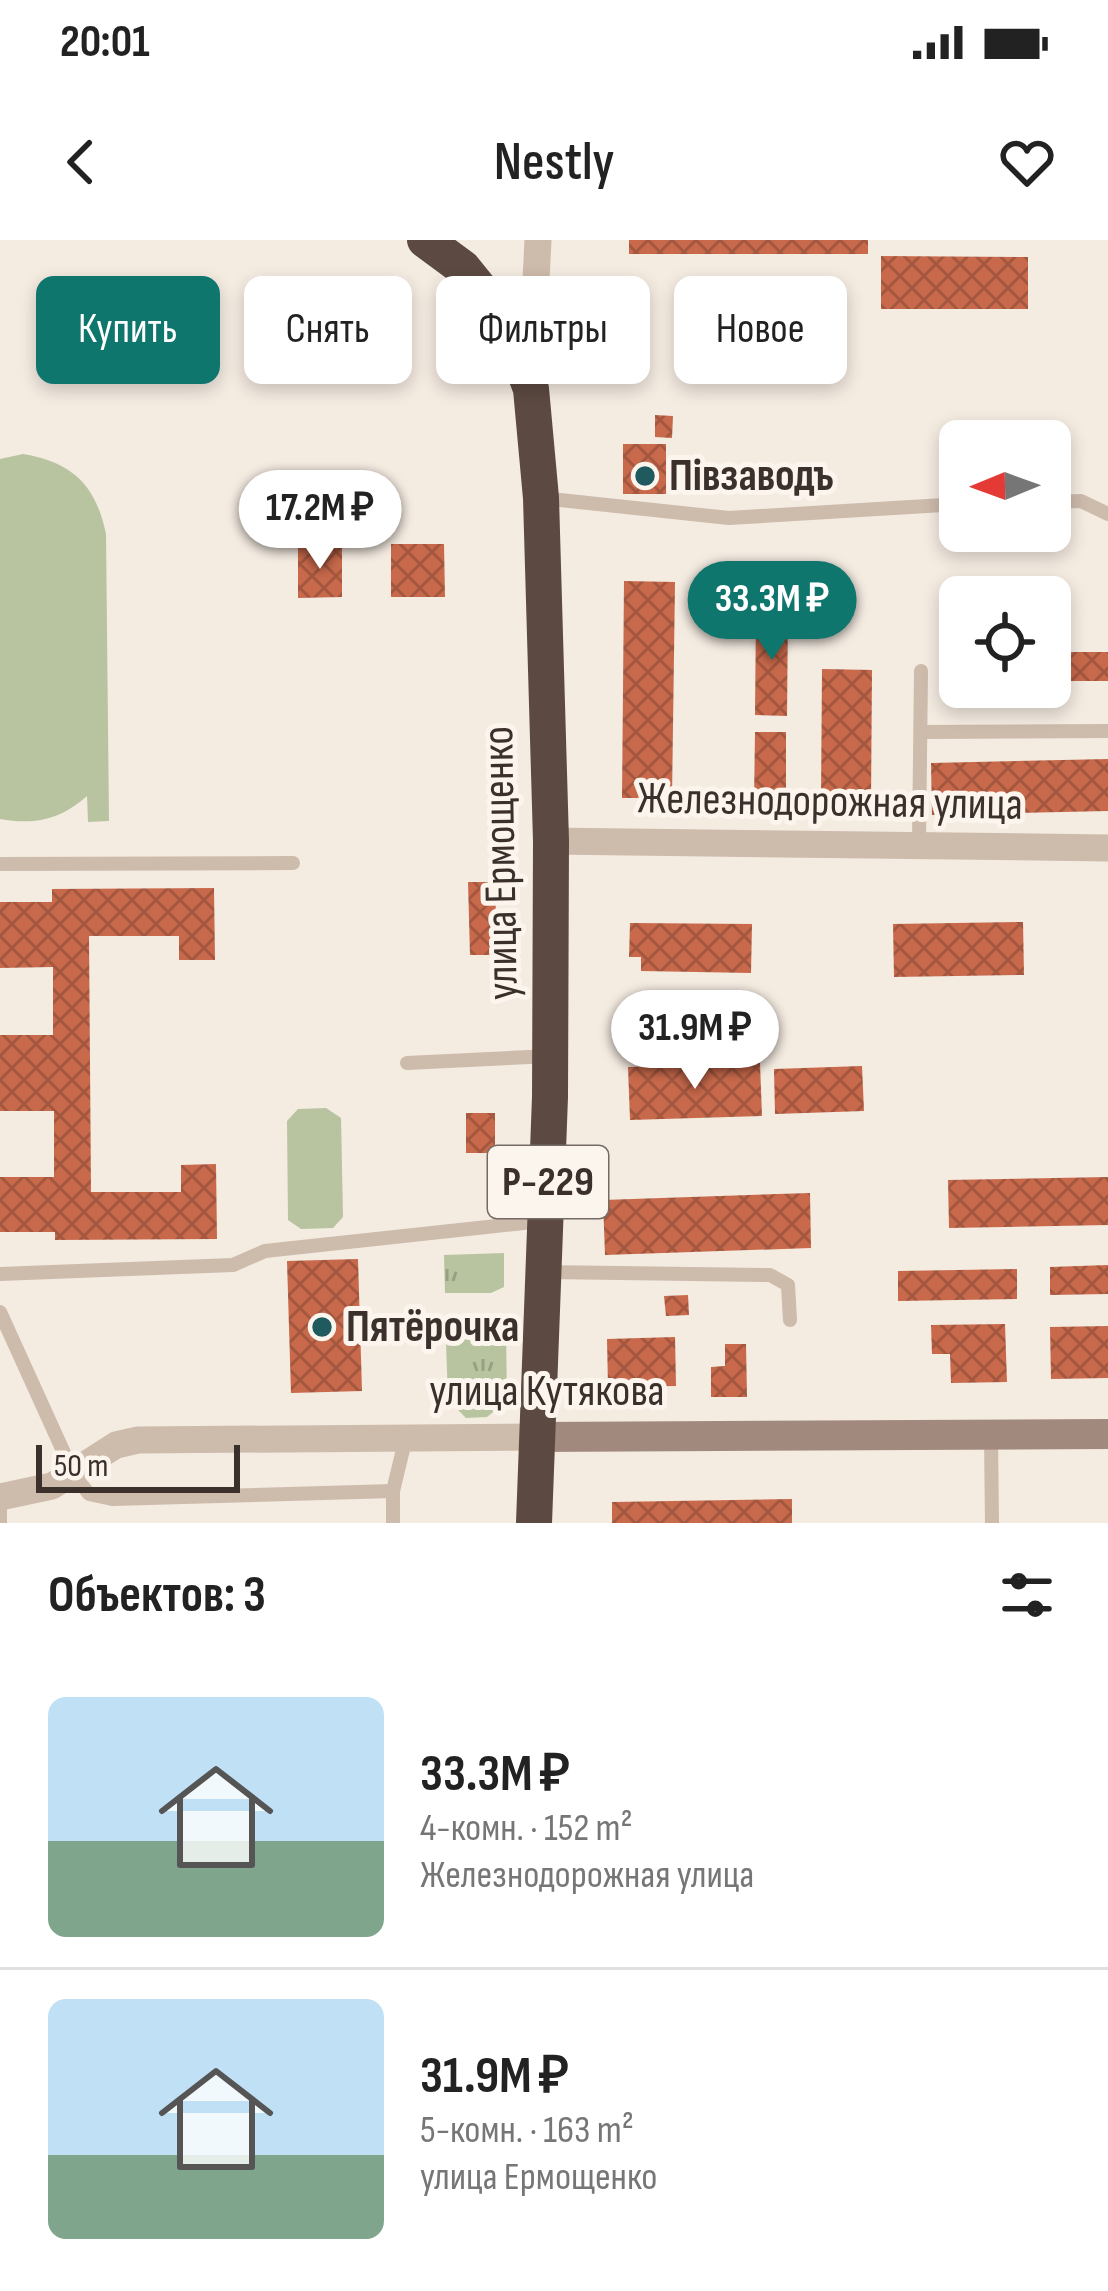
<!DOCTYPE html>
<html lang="ru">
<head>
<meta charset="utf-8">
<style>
  :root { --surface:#fff; --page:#f2f2f2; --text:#222; --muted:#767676; --line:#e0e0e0; --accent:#0f766e }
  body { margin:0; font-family:"Sofia Sans Condensed",sans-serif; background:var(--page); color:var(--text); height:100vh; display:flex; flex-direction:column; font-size:45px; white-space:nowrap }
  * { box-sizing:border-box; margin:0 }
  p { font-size:39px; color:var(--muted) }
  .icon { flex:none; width:66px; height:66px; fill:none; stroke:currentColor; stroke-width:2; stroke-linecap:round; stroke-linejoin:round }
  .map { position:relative; height:1283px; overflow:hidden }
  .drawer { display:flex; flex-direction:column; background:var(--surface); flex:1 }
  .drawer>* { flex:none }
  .hud { position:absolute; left:36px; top:36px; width:1038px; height:108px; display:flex; gap:24px }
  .needle { width:78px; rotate:269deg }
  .controls { position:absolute; left:939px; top:180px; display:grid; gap:24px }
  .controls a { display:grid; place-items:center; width:132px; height:132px; border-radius:18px; background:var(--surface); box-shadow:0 6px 18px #0003; font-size:60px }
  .scale { position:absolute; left:36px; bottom:30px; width:204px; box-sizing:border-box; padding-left:12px; border:6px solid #3b302b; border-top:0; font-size:33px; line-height:42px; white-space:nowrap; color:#3b302b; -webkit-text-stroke:9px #fbf5ee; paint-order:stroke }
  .price { position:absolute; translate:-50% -102px; padding:0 27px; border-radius:42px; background:#fff; color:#222; font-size:39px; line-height:78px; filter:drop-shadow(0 3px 6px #0008) }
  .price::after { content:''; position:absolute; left:50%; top:72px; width:36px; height:27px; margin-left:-18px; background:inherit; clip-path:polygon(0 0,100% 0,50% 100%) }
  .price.current { background:var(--accent); color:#fff }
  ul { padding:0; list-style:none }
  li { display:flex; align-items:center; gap:36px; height:300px; padding:0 48px }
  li+li { border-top:3px solid var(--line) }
  li span { display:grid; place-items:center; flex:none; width:336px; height:240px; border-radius:18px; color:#555 }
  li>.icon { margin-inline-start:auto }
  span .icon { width:144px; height:144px; fill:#fffc; stroke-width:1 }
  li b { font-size:51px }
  h2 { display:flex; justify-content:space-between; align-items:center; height:144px; padding:0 48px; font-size:51px }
  .pill { padding:0 42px; border-radius:18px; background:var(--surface); box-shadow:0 6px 18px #0003; font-size:42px; line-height:108px }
  .pill.current { background:var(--accent); color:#fff }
  .status { display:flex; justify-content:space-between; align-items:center; height:84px; padding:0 60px; background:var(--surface); direction:ltr }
  .status svg { height:33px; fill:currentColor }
  header { display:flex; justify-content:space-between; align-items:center; height:156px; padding:0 48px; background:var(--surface); font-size:54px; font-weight:600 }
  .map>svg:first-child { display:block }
</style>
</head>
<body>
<div class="status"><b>20:01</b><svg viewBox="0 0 49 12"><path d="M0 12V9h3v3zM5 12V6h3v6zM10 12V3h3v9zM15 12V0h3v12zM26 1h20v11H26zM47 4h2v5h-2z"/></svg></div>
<header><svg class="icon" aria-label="back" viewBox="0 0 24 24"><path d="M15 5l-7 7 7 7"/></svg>Nestly<svg class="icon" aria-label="heart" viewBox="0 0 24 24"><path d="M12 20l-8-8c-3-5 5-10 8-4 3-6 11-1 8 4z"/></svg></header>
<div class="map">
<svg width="1108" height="1283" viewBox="0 0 1108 1283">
  <defs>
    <pattern id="grass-tufts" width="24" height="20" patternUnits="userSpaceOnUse" patternTransform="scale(3)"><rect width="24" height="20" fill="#b8c4a0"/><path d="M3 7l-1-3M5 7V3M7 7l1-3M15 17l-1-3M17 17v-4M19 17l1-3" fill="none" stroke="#97a083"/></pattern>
    <pattern id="building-cross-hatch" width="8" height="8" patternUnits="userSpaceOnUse" patternTransform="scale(3)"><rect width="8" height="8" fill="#c8694b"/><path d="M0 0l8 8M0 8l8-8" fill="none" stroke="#a4573f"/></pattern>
  </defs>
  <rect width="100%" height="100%" fill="#f4ebe1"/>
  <g fill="url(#grass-tufts)">
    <polygon points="504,1013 504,1047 491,1053 445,1053 444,1015"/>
    <polygon points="493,1084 506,1091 507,1161 487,1177 466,1178 448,1160 446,1102 458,1086"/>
  </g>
  <g fill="#b8c4a0">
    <path d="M23 214C72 222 96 245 106 294L109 581 88 582 87 556C60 580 35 585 0 579V219Z"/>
    <polygon points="326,868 341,878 343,977 333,988 301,989 288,980 287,881 298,869"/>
  </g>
  <g fill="url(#building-cross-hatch)">
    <rect x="629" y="0" width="239" height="14"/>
    <polygon points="881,16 1028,17 1028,69 881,69"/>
    <polygon points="655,175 673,176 672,198 655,197"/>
    <rect x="623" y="204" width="43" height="50"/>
    <polygon points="391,304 444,304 445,357 391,357"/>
    <polygon points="298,306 342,306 342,357 298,358"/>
    <polygon points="624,341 675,342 672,558 622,558"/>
    <polygon points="756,371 788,371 787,476 755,475"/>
    <rect x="1050" y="412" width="58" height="29"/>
    <polygon points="822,429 872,430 871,563 821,563"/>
    <polygon points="755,492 786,492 786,565 754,564"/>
    <polygon points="1108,519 1108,571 932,575 931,523"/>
    <polygon points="468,642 495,642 497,715 470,715"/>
    <polygon points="214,648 215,720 179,720 179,696 89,696 91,952 181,952 181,925 216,924 217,999 55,1000 55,992 0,992 0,937 54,937 54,871 0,871 0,795 53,795 53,727 0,728 0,662 52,662 52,649"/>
    <polygon points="1023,682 1024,735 894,737 893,684"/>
    <polygon points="630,683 752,684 751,733 641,731 641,717 629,717"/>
    <polygon points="760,823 762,876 630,880 628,827"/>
    <polygon points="862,826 864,871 775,874 774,829"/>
    <rect x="466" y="873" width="29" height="40"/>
    <polygon points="1108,937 1108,985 949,988 948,940"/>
    <polygon points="810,953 811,1008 605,1015 603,960"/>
    <polygon points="358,1019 362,1151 291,1153 287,1021"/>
    <polygon points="1108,1025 1108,1054 1050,1055 1050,1027"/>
    <polygon points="1017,1029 1017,1059 898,1061 898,1031"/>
    <polygon points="688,1055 689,1075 666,1076 664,1056"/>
    <polygon points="1005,1084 1007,1142 951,1143 950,1114 932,1114 931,1085"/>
    <polygon points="1108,1086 1108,1138 1051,1139 1050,1087"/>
    <polygon points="675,1097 676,1146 608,1147 607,1099"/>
    <polygon points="725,1104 746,1104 747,1157 711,1157 711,1127 725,1126"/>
    <polygon points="792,1259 792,1283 612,1283 612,1262"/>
  </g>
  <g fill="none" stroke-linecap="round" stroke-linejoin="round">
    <g stroke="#cdbbac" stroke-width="14">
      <polyline points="541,258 729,278 960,264"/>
      <polyline points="1050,262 1081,261 1108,274"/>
      <polyline points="921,492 1108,491"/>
      <polyline points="919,603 921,431"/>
      <polyline points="0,624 293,623"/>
      <polyline points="407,823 550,816"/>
      <polyline points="545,1032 770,1035 788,1045 790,1080"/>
      <polyline points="0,1034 233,1025 265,1011 542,981"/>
      <polyline points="0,1072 74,1235 89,1254 112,1259 393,1251"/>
      <polyline points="991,1196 992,1283"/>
      <polyline points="0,1259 0,1283"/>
      <polyline points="393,1283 393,1251 406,1197"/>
    </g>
    <g stroke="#cdbbac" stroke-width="27">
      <polyline points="531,139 538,0"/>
      <polyline points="551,601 1108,608"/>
      <polyline points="0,1257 52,1246 116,1205 138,1200 538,1197"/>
    </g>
    <polyline stroke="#a18a7d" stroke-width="30" points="538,1197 1108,1194"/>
    <polyline stroke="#5c4a42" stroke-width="36" points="425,0 463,28 505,80 531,149 541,258 551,601 550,857 534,1283"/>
  </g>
  <g fill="#1f5a5e" stroke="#fbf5ee" stroke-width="4.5">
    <circle cx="645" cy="236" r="12"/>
    <circle cx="322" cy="1087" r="12"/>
  </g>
  <g text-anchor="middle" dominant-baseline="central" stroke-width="10" stroke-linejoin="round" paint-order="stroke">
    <rect fill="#fbf5ee" stroke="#756b66" stroke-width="3" x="488" y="906" width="120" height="72" rx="9"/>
    <g font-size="42" font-weight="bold" fill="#3b302b">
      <text x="548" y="942">Р-229</text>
    </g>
    <g font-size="45" font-weight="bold" fill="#3b302b" stroke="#fbf5ee" text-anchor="start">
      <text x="669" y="236">Пiвзаводъ</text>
      <text x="346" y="1087">Пятёрочка</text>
    </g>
    <g font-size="45" fill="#3b302b" stroke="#fbf5ee">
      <text transform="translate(830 562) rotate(1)">Железнодорожная улица</text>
      <text transform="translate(501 623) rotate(-91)">улица Ермощенко</text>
      <text x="547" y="1151">улица Кутякова</text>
    </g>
  </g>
</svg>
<div class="controls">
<a><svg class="needle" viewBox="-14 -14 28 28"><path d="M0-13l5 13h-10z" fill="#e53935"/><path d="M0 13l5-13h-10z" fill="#767676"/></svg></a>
<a><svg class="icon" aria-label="locate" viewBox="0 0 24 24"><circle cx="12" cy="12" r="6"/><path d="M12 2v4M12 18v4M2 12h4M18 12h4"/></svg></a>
</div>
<div class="scale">50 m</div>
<b class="price" style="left:320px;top:332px">17.2M ₽</b>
<b class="price current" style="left:772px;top:423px">33.3M ₽</b>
<b class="price" style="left:695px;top:852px">31.9M ₽</b>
<div class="hud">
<a class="pill current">Купить</a>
<a class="pill">Снять</a>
<a class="pill">Фильтры</a>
<a class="pill">Новое</a>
</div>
</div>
<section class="drawer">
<h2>Объектов: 3<svg class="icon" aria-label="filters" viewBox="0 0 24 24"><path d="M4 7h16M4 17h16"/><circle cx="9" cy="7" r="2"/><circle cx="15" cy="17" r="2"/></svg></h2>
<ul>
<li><span style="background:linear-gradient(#bfe0f5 60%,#7fa58c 0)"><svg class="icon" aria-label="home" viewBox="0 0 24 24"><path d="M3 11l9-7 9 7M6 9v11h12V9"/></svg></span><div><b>33.3M ₽</b><p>4-комн. · 152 m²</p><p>Железнодорожная улица</p></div></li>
<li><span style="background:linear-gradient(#bfe0f5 65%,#7fa58c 0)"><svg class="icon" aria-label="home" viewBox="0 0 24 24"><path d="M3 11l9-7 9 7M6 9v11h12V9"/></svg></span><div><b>31.9M ₽</b><p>5-комн. · 163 m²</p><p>улица Ермощенко</p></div></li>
</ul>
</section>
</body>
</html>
